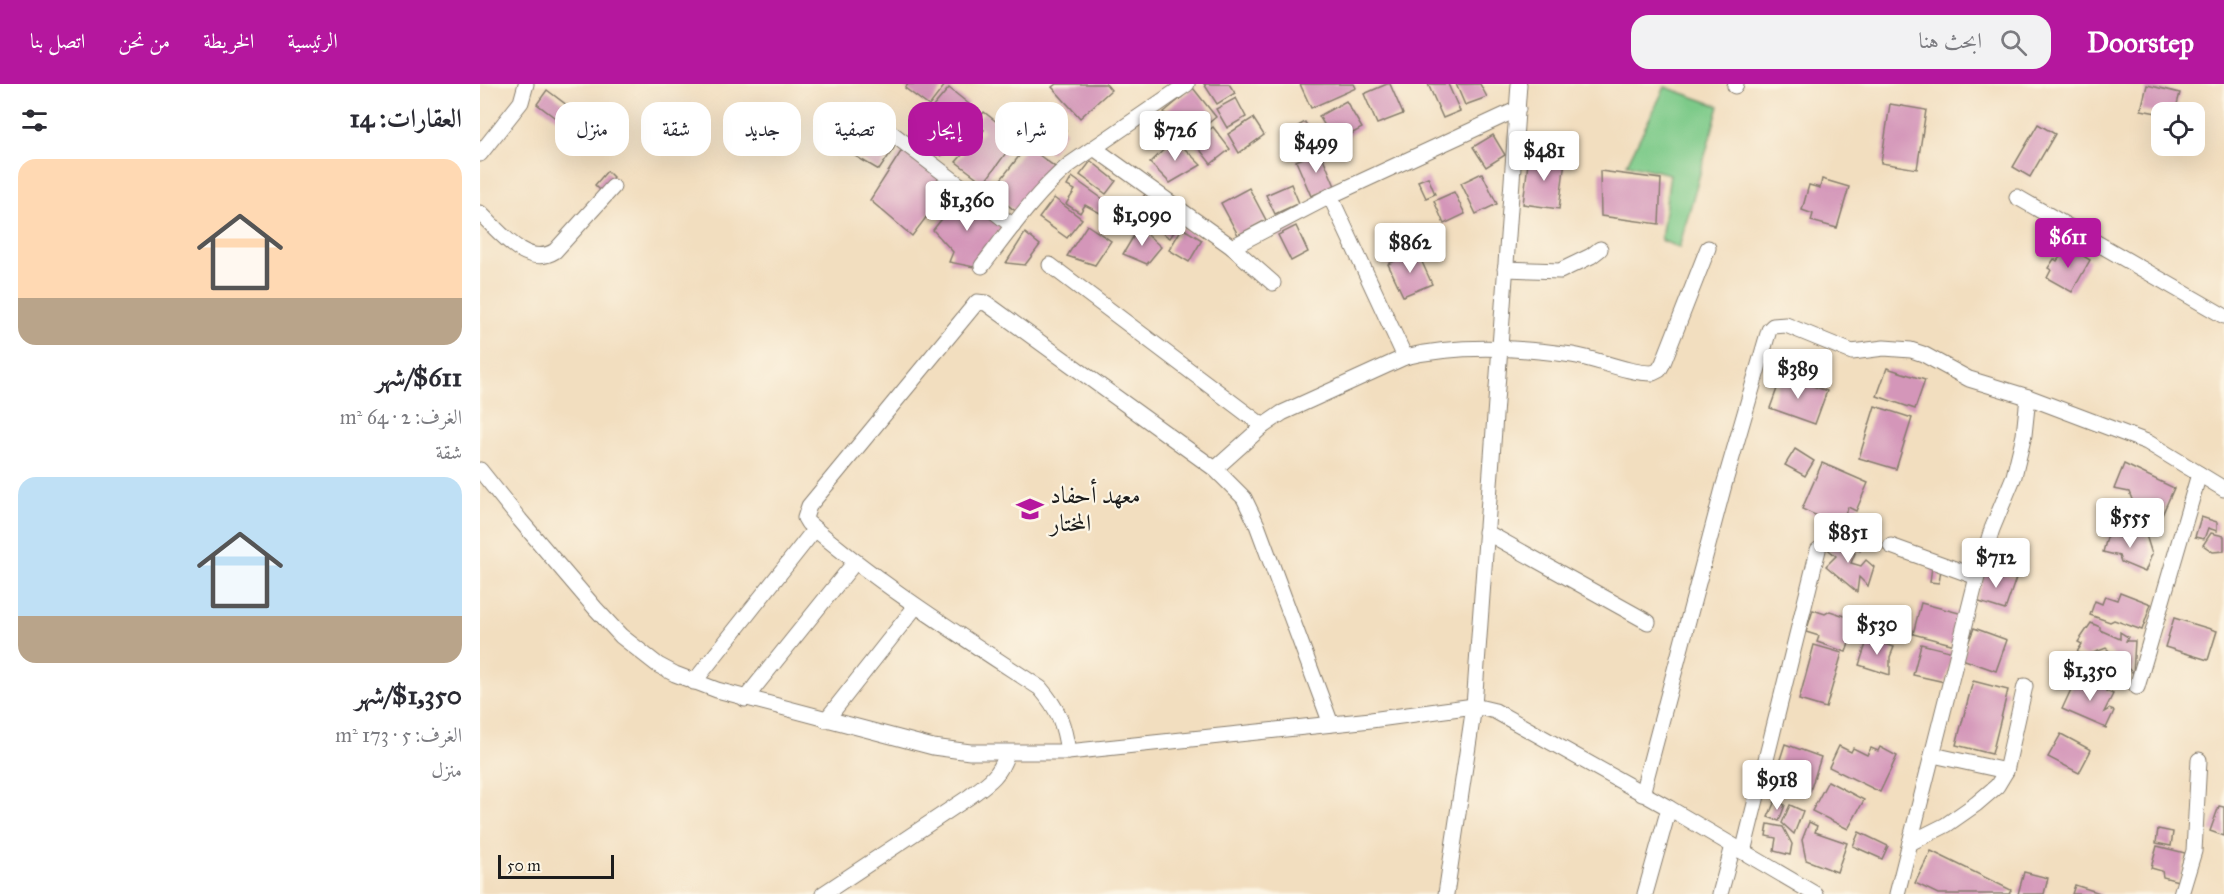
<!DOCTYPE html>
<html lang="ar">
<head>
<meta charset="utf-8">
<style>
  :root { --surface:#fff; --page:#f2f2f3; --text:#2b2b33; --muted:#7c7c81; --accent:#b5179e }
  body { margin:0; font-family:"IM FELL Great Primer",Amiri,serif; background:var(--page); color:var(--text); direction:rtl; height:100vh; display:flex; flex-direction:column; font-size:22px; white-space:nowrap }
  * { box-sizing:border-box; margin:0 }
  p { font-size:20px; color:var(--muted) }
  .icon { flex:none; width:33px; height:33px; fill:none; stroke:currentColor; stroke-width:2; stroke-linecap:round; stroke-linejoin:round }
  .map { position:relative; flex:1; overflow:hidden; direction:ltr }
  .panel { display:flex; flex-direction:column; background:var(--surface); width:480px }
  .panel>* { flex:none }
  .hud { position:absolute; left:18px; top:18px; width:570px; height:54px; direction:rtl; display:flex; gap:12px }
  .controls { position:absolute; left:1671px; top:18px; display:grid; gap:12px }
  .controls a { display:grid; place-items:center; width:54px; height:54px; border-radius:12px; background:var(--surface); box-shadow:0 6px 24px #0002; font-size:30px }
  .scale { position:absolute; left:18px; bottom:15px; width:116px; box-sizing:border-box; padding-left:6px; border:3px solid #1c1c1c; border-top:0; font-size:16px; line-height:21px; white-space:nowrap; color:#1c1c1c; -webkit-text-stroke:4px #fcf5e5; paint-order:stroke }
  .price { position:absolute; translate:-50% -51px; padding:0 14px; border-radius:6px; background:#fff; color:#222; font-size:20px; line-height:39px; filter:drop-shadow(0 2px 3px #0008) }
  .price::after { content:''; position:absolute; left:50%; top:36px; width:18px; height:14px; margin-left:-9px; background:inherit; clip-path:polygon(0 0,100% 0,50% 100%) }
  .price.active { background:var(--accent); color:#fff }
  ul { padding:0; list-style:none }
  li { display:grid; align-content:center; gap:12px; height:318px; padding:0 18px }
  li span { display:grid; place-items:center; height:186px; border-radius:18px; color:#555 }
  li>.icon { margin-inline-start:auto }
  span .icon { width:108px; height:108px; fill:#fffc; stroke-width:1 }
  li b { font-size:26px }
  h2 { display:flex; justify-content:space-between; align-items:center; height:72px; padding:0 18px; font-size:26px }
  .pill { padding:0 21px; border-radius:18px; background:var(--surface); box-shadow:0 6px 24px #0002; font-size:21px; line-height:54px }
  .pill.active { background:var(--accent); color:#fff }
  header { display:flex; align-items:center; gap:36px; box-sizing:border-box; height:84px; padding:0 30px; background:var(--accent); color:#fff }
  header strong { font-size:28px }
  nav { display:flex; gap:33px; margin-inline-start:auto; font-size:21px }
  .search { width:420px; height:54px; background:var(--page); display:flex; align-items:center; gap:15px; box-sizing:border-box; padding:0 21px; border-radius:18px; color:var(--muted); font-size:22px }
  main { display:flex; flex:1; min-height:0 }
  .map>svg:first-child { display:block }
</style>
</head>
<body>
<header>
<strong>Doorstep</strong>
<div class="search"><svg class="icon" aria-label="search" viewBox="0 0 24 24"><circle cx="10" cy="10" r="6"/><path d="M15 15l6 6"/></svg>ابحث هنا</div>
<nav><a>الرئيسية</a><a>الخريطة</a><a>من نحن</a><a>اتصل بنا</a></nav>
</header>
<main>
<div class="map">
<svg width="1744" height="810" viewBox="0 0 1744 810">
  <rect width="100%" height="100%" fill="#fcf5e5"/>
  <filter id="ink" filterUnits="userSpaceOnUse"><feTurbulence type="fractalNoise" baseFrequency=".0167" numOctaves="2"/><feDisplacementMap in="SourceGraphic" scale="12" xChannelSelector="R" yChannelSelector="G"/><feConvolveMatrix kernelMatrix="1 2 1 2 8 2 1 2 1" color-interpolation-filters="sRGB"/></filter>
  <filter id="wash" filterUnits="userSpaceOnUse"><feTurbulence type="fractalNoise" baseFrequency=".008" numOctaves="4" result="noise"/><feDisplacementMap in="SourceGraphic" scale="24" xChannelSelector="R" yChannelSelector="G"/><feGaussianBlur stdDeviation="1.35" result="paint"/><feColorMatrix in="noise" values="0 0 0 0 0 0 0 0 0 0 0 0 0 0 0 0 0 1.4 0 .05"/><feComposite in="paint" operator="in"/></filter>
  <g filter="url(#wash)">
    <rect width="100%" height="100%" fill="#f2debf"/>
    <polygon fill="#7dca89" stroke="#4c7352" stroke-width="1.5" points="1185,3 1239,22 1199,164 1181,156 1190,90 1147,80"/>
    <g id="blocks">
      <g fill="#d496b9">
        <polygon points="428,0 463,0 465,1 449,22 425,4"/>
        <polygon points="576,0 626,0 631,6 600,34 572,3"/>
        <polygon points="724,0 749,0 755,9 737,20"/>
        <polygon points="820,0 874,0 876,4 831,24"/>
        <polygon points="907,0 910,0 923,30 897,40 884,10"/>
        <polygon points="948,0 968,0 980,27 963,34"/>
        <polygon points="976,0 1000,0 1007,13 985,21"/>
        <polygon points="1667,1 1700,9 1695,28 1682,28 1682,30 1661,26"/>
        <polygon points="469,4 489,20 472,41 452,24"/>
        <polygon points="713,4 736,33 707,57 684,28"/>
        <polygon points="67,6 88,22 78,36 57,20"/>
        <polygon points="756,14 766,33 747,44 736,25"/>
        <polygon points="866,17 882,44 855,59 839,32"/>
        <polygon points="537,20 555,35 542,51 524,36"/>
        <polygon points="1410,20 1446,26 1437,85 1401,79"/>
        <polygon points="504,28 537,54 504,99 476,78 504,46 495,40"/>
        <polygon points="564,31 586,47 571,69 548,53"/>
        <polygon points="773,34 784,51 759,69 748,50"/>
        <polygon points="456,35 477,50 461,72 441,57"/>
        <polygon points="825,38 836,58 817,68 806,49"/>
        <polygon points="1558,40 1575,50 1550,93 1533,83"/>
        <polygon points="733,43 750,65 731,80 714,58"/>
        <polygon points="389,47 414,64 399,86 375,72"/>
        <polygon points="1013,51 1025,71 1006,83 993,63"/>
        <polygon points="695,55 721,81 690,99 670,79"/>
        <polygon points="547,62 575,83 538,129 511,108"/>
        <polygon points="422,66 470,102 432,152 390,116"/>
        <polygon points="840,67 855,102 831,112 816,77"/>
        <polygon points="1049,71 1085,76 1079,125 1043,120"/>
        <polygon points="611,77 636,97 626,110 600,91"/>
        <polygon points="127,87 133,93 121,107 115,101"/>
        <polygon points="1120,87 1181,95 1179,140 1121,132"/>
        <polygon points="1002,89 1017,120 996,130 981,99"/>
        <polygon points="592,93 627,118 622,130 605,121 600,129 586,120 595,106 587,102"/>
        <polygon points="948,93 955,110 946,114 938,97"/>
        <polygon points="1342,95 1369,103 1357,144 1331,137 1333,130 1322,126 1329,101 1340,104"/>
        <polygon points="811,100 819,119 795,130 786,111"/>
        <polygon points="769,104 786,136 758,151 741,119"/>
        <polygon points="974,108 985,130 964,140 954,117"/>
        <polygon points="666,109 685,121 668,141 651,129"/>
        <polygon points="481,111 522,143 494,183 469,178 473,168 453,146"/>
        <polygon points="574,114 602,135 587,154 559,134"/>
        <polygon points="686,126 702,136 690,154 675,144"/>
        <polygon points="607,141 631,157 615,181 587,172"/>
        <polygon points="816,142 828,168 811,177 798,151"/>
        <polygon points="659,143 681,163 667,180 643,170"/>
        <polygon points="702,144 722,156 709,178 689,166"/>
        <polygon points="545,149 560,161 545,181 526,179"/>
        <polygon points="1587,162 1610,176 1592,208 1567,194 1571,186 1568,184 1574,175 1577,177"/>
        <polygon points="937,167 952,200 923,212 908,180"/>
        <polygon points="1407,284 1445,296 1435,325 1397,312"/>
        <polygon points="1302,291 1347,307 1335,340 1290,324"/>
        <polygon points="1395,322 1432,334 1416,385 1379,374"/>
        <polygon points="1315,365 1334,377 1325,392 1305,381"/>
        <polygon points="1342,379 1388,399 1376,427 1368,423 1359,442 1322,425"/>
        <polygon points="1644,380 1694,404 1682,431 1653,418 1649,408 1634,405"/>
        <polygon points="1721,433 1737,438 1737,447 1728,444 1724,455 1715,453"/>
        <polygon points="1375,437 1392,450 1380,467 1359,453 1362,449 1358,447 1364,443 1369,446"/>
        <polygon points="1641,444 1666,451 1672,470 1665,488 1641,478 1639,472 1623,468 1628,450 1638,453"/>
        <polygon points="1731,449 1744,452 1744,467 1733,468 1723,461"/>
        <polygon points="1354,451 1375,469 1371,479 1381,482 1386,476 1394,483 1388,502 1379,493 1377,508 1346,482 1356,472 1344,462"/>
        <polygon points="1452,483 1461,485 1459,499 1450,498"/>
        <polygon points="1507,484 1536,494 1525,526 1496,517"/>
        <polygon points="1640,508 1671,520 1662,546 1634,536 1630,538 1610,531 1615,517 1622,520 1625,512 1637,516"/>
        <polygon points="1441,519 1483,530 1475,561 1433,550"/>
        <polygon points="1333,526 1345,530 1350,527 1377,536 1366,568 1337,558 1339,552 1326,548"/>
        <polygon points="1694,534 1737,547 1728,576 1685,563"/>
        <polygon points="1611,539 1620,543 1620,546 1640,555 1640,548 1648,553 1646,557 1655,557 1653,589 1626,564 1608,571 1609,574 1597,568 1602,560 1598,558"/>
        <polygon points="1494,544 1527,556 1516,587 1482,575"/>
        <polygon points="1388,554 1414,563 1410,573 1410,591 1379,581"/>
        <polygon points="1441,560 1473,568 1465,598 1433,591"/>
        <polygon points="1334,561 1362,569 1346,624 1319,616"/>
        <polygon points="1601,591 1628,603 1626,607 1633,610 1624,628 1629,625 1634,627 1626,644 1582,625 1595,597 1598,598"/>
        <polygon points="1493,597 1528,606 1512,670 1476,661"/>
        <polygon points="1581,650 1611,666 1599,689 1568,673"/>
        <polygon points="1305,660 1341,673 1330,707 1294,694"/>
        <polygon points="1359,662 1371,668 1373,664 1387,671 1391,664 1398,667 1400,663 1417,672 1400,708 1349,683"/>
        <polygon points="1348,697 1384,716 1368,745 1332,727"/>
        <polygon points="1295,717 1305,721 1299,737 1288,733"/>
        <polygon points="1310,721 1323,727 1314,750 1302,739"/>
        <polygon points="1739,722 1744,723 1744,752 1730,747"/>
        <polygon points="1329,738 1337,742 1335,748 1367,759 1357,788 1326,776 1322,756"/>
        <polygon points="1288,740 1303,743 1312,760 1310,771 1294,767 1296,754 1286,752"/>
        <polygon points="1678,745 1693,748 1691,762 1676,759"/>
        <polygon points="1379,748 1408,762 1402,775 1373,762"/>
        <polygon points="1677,762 1705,769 1698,797 1683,793 1682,787 1671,784"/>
        <polygon points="1451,767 1531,806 1529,810 1458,810 1435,799"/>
        <polygon points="1544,788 1568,794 1564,810 1538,810"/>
        <polygon points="1595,801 1623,810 1592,810"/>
      </g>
    </g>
  </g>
  <g filter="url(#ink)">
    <use href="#blocks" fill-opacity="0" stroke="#877d6e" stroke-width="1.5"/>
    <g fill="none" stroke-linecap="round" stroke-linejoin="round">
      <defs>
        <g id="street">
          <polyline points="1255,2 1256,0"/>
          <polyline points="388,31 533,142"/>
          <polyline points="614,64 752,163 850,112 1038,25"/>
          <polyline points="0,70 41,18 46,0"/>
          <polyline points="850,112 925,273"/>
          <polyline points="1537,113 1744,232"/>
          <path d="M0 129C19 147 47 185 75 167L133 103"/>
          <polyline points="752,163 793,199"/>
          <polyline points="570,181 783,342"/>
          <path d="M502 182C529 147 555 110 589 81L707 0"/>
          <polyline points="1025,185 1080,187 1111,172 1120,165"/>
          <path d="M735 385 783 342 802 329 925 273C978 260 1037 263 1092 271 1118 275 1146 289 1173 289L1179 286 1183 279 1228 164"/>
          <polyline points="0,386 40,436 115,524 141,552 178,581 195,590 237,606 453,663 490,668 588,668 891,636 994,622 1015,627 1189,724 1335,810"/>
          <polyline points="1006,448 1168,538"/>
          <polyline points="1411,462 1497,493"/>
          <polyline points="214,598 335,445"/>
          <polyline points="1657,603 1719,390"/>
          <polyline points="265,615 375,478"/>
          <polyline points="346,636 436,522"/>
          <path d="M588 668C584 640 579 626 560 604 481 552 400 501 328 439L325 434 329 422 497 218 506 219 735 385 764 414 777 441 851 640"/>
          <polyline points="1453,671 1526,687"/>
          <polyline points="1162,710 1244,401 1289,246 1293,242 1306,241 1372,268 1404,264 1431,266 1443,270 1489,295 1548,313"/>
          <polyline points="1430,759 1466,741 1496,720 1517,702 1526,687 1545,602"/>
          <polyline points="1263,768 1338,466"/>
          <path d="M343 810 489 713C508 699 520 692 527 669"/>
          <polyline points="966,810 994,622 1039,0"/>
          <polyline points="1165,810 1189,724"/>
          <polyline points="1240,810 1253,762"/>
          <polyline points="1417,810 1497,493 1512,445 1534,392 1544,351 1548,313 1667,358 1744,405"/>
          <polyline points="1701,810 1714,767 1719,676"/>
        </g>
      </defs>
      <use href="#street" stroke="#877d6e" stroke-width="17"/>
      <use href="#street" stroke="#fff" stroke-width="15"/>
    </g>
  </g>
  <defs>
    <symbol id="university-bare" viewBox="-9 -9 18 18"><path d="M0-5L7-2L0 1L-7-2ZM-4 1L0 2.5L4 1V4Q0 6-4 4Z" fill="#b5179e" stroke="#fcf5e5" stroke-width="2.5" paint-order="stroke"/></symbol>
  </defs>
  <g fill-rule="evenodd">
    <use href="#university-bare" x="531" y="406" width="38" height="38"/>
  </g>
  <g text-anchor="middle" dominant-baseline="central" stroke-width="4.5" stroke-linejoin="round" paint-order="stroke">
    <g font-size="24" fill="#1c1c1c" stroke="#fcf5e5" text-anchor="start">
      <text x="570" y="411">معهد أحفاد<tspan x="570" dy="28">المختار</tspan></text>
    </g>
  </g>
</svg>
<div class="controls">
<a><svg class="icon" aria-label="locate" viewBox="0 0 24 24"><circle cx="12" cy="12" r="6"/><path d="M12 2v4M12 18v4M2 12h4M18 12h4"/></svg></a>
</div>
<div class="scale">50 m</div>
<b class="price" style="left:695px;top:78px">$726</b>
<b class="price" style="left:836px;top:90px">$499</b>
<b class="price" style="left:1064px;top:98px">$481</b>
<b class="price" style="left:487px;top:148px">$1,360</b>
<b class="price" style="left:662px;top:163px">$1,090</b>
<b class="price active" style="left:1588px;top:185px">$611</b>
<b class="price" style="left:930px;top:190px">$862</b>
<b class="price" style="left:1318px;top:316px">$389</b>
<b class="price" style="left:1650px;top:465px">$555</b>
<b class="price" style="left:1368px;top:480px">$851</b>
<b class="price" style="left:1516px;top:505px">$712</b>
<b class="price" style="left:1397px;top:572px">$530</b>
<b class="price" style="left:1610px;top:618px">$1,350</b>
<b class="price" style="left:1297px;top:727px">$918</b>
<div class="hud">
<a class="pill">شراء</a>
<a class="pill active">إيجار</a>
<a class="pill">تصفية</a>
<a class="pill">جديد</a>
<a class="pill">شقة</a>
<a class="pill">منزل</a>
</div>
</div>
<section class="panel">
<h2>العقارات: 14<svg class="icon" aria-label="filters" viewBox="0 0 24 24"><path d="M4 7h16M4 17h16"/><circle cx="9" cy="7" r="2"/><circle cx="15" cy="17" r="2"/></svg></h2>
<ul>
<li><span style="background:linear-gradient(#ffd9b3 75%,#b9a48a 0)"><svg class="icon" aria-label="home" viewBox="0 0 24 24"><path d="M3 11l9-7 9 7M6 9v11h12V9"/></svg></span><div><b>$611/شهر</b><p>الغرف: 2 · 64 m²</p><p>شقة</p></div></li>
<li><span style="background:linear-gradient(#bfe0f5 75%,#b9a48a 0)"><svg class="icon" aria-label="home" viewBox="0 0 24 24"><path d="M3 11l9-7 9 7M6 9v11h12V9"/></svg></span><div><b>$1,350/شهر</b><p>الغرف: 5 · 173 m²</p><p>منزل</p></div></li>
</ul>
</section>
</main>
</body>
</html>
